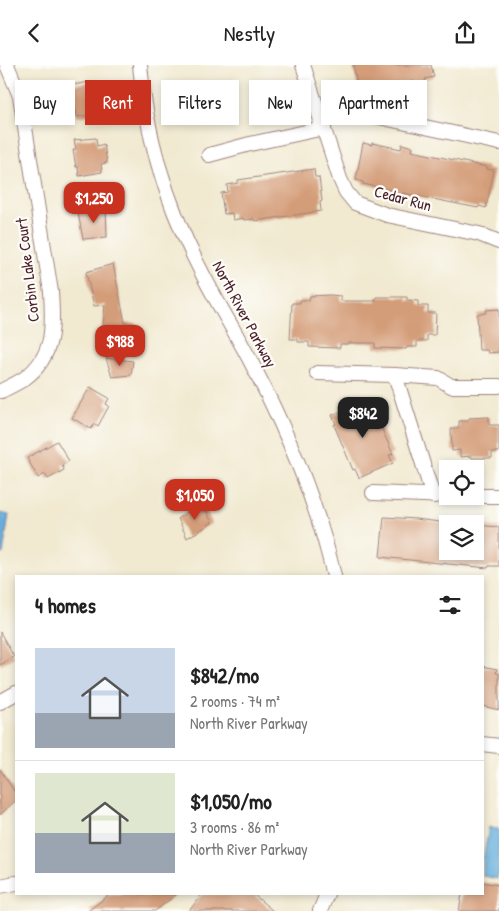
<!DOCTYPE html>
<html lang="en">
<head>
<meta charset="utf-8">
<style>
  :root { --surface:#fff; --page:#f6f6f6; --text:#222; --muted:#767676; --line:#e0e0e0; --accent:#c8321e }
  body { margin:0; font-family:"Patrick Hand",sans-serif; background:var(--page); color:var(--text); height:100vh; display:flex; flex-direction:column; font-size:19px; white-space:nowrap }
  * { box-sizing:border-box; margin:0 }
  p { font-size:16px; color:var(--muted) }
  .icon { flex:none; width:28px; height:28px; fill:none; stroke:currentColor; stroke-width:2; stroke-linecap:round; stroke-linejoin:round }
  .map { position:relative; flex:1; overflow:hidden }
  .side { position:absolute; left:15px; top:510px; width:469px; height:320px; display:flex; flex-direction:column; background:var(--surface); border-radius:0px; box-shadow:0 2px 8px #0003 }
  .side>* { flex:none }
  .guide { position:absolute; left:15px; top:15px; width:470px; height:45px; display:flex; gap:10px }
  .tools { position:absolute; left:439px; top:395px; display:grid; gap:10px }
  .tools a { display:grid; place-items:center; width:45px; height:45px; border-radius:0px; background:var(--surface); box-shadow:0 2px 8px #0003; font-size:25px }
  .price { position:absolute; translate:-50% -42px; padding:0 11px; border-radius:10px; background:var(--accent); color:#fff; font-size:16px; line-height:32px; filter:drop-shadow(0 1px 2px #0008) }
  .price::after { content:''; position:absolute; left:50%; top:30px; width:15px; height:11px; margin-left:-8px; background:inherit; clip-path:polygon(0 0,100% 0,50% 100%) }
  .price.on { background:#222; color:#fff }
  ul { padding:0; list-style:none }
  li { display:flex; align-items:center; gap:15px; height:125px; padding:0 20px }
  li+li { border-top:1px solid var(--line) }
  li span { display:grid; place-items:center; flex:none; width:140px; height:100px; border-radius:0px; color:#555 }
  li>.icon { margin-inline-start:auto }
  span .icon { width:60px; height:60px; fill:#fffc; stroke-width:1 }
  li b { font-size:21px }
  h2 { display:flex; justify-content:space-between; align-items:center; height:60px; padding:0 20px; font-size:21px }
  .pill { padding:0 18px; border-radius:0px; background:var(--surface); box-shadow:0 2px 8px #0003; font-size:18px; line-height:45px }
  .pill.on { background:var(--accent); color:#fff }
  header { display:flex; justify-content:space-between; align-items:center; height:65px; padding:0 20px; background:var(--surface); font-size:22px; font-weight:600 }
  .map>svg:first-child { display:block }
</style>
</head>
<body>
<header><svg class="icon" aria-label="back" viewBox="0 0 24 24"><path d="M15 5l-7 7 7 7"/></svg>Nestly<svg class="icon" aria-label="share" viewBox="0 0 24 24"><path d="M12 15V3M7 8l5-5 5 5M5 13v7h14v-7"/></svg></header>
<div class="map">
<svg width="499" height="846" viewBox="0 0 499 846">
  <rect width="100%" height="100%" fill="#fdfcf7"/>
  <filter id="ink" filterUnits="userSpaceOnUse"><feTurbulence type="fractalNoise" baseFrequency=".02" numOctaves="2"/><feDisplacementMap in="SourceGraphic" scale="10" xChannelSelector="R" yChannelSelector="G"/><feConvolveMatrix kernelMatrix="1 2 1 2 8 2 1 2 1" color-interpolation-filters="sRGB"/></filter>
  <filter id="wash" filterUnits="userSpaceOnUse"><feTurbulence type="fractalNoise" baseFrequency=".0096" numOctaves="4" result="noise"/><feDisplacementMap in="SourceGraphic" scale="20" xChannelSelector="R" yChannelSelector="G"/><feGaussianBlur stdDeviation="1.12" result="paint"/><feColorMatrix in="noise" values="0 0 0 0 0 0 0 0 0 0 0 0 0 0 0 0 0 1.4 0 .05"/><feComposite in="paint" operator="in"/></filter>
  <g filter="url(#wash)">
    <rect width="100%" height="100%" fill="#f1e9d0"/>
    <g fill="#64aedc" stroke="#576684">
      <polygon points="0,448 9,450 3,489 0,490"/>
      <polygon points="489,762 499,764 499,807 497,814 483,811 483,795"/>
    </g>
    <g id="blocks">
      <g fill="#d49d79">
        <polygon points="353,0 431,0 434,12 425,14 426,18 415,21 414,16 359,29"/>
        <polygon points="90,17 90,20 99,18 103,41 95,42 96,49 77,52 76,45 68,46 64,25 73,23 72,20"/>
        <polygon points="96,73 97,81 104,79 107,98 101,99 102,107 79,111 78,102 76,102 73,85 76,84 74,75"/>
        <polygon points="363,78 372,80 372,78 401,84 402,79 413,82 412,86 487,102 487,104 494,105 486,143 479,141 478,143 403,128 402,132 391,129 392,125 363,119 363,117 356,115"/>
        <polygon points="314,104 315,112 319,112 322,136 320,137 321,146 255,156 254,154 244,155 243,153 233,155 232,148 224,149 221,128 228,127 227,120 238,118 238,115"/>
        <polygon points="106,143 107,172 83,174 78,148"/>
        <polygon points="113,199 125,258 137,259 135,277 102,271 105,240 94,241 86,207"/>
        <polygon points="330,230 341,231 341,236 376,236 376,232 407,232 407,235 418,236 418,241 428,241 428,248 436,248 435,270 427,270 427,276 417,276 417,282 407,282 406,284 375,283 375,278 349,278 349,279 340,279 340,283 309,282 309,277 298,277 298,274 290,274 292,238 300,238 300,235 309,235 310,231"/>
        <polygon points="499,244 499,287 488,288 487,285 479,285 477,249 486,248 486,245"/>
        <polygon points="106,293 133,296 131,310 112,312"/>
        <polygon points="90,322 109,333 106,339 109,341 98,361 94,359 91,364 72,353"/>
        <polygon points="367,336 370,343 372,342 393,389 389,390 393,398 359,413 355,404 353,405 345,386 334,360 336,359 332,350"/>
        <polygon points="489,352 489,360 499,360 499,387 492,387 492,393 472,393 471,391 460,392 460,385 452,386 451,364 459,363 459,356 469,356 469,353"/>
        <polygon points="57,376 69,396 62,400 64,405 48,414 45,409 38,413 27,393"/>
        <polygon points="201,439 204,447 206,445 212,458 187,473 178,453"/>
        <polygon points="384,452 416,454 448,458 448,486 475,486 475,460 499,462 499,501 489,501 488,503 380,492"/>
        <polygon points="0,567 14,592 0,600"/>
        <polygon points="482,601 497,604 496,608 499,608 499,645 482,641"/>
        <polygon points="0,704 16,729 16,735 0,750"/>
        <polygon points="482,817 499,820 499,846 459,846 462,829 482,829"/>
        <polygon points="110,829 177,829 155,846 88,846"/>
        <polygon points="202,829 253,829 273,846 189,846"/>
      </g>
    </g>
  </g>
  <g filter="url(#ink)">
    <use href="#blocks" fill-opacity="0" stroke="#9e847e" stroke-width="1"/>
    <g fill="none" stroke-linecap="round" stroke-linejoin="round">
      <defs>
        <g id="street">
          <path d="M140 0C146 71 168 142 201 206 217 238 236 268 252 299 287 366 317 437 334 511"/>
          <polyline points="303,0 340,114 346,127 355,138 387,150 479,169 499,177"/>
          <polyline points="321,56 345,50 365,49 499,78"/>
          <polyline points="209,90 250,79 324,63"/>
          <polyline points="317,308 395,310 438,313 451,321 499,321"/>
          <polyline points="395,310 433,431"/>
          <path d="M1 326C9 322 18 318 25 313 55 291 53 260 51 227L20 31 7 0"/>
          <polyline points="373,428 448,431"/>
          <polyline points="475,431 499,431"/>
          <polyline points="0,637 16,628"/>
          <polyline points="482,679 499,681"/>
          <polyline points="0,821 16,818"/>
          <polyline points="320,846 327,829"/>
        </g>
      </defs>
      <use href="#street" stroke="#9e847e" stroke-width="16"/>
      <use href="#street" stroke="#fff" stroke-width="14"/>
    </g>
  </g>
  <g text-anchor="middle" dominant-baseline="central" stroke-width="4.5" stroke-linejoin="round" paint-order="stroke">
    <g font-size="16" fill="#4a1f2b" stroke="#fdfcf7">
      <text transform="translate(403 133) rotate(15)">Cedar Run</text>
      <text transform="translate(27 205) rotate(-97)">Corbin Lake Court</text>
      <text transform="translate(245 249) rotate(62)">North River Parkway</text>
    </g>
  </g>
</svg>
<div class="tools">
<a><svg class="icon" aria-label="locate" viewBox="0 0 24 24"><circle cx="12" cy="12" r="6"/><path d="M12 2v4M12 18v4M2 12h4M18 12h4"/></svg></a>
<a><svg class="icon" aria-label="layers" viewBox="0 0 24 24"><path d="M12 4l9 5-9 5-9-5zM3 14l9 5 9-5"/></svg></a>
</div>
<b class="price" style="left:94px;top:159px">$1,250</b>
<b class="price" style="left:120px;top:302px">$988</b>
<b class="price on" style="left:363px;top:374px">$842</b>
<b class="price" style="left:195px;top:456px">$1,050</b>
<div class="guide">
<a class="pill">Buy</a>
<a class="pill on">Rent</a>
<a class="pill">Filters</a>
<a class="pill">New</a>
<a class="pill">Apartment</a>
</div>
<section class="side">
<h2>4 homes<svg class="icon" aria-label="filters" viewBox="0 0 24 24"><path d="M4 7h16M4 17h16"/><circle cx="9" cy="7" r="2"/><circle cx="15" cy="17" r="2"/></svg></h2>
<ul>
<li><span style="background:linear-gradient(#c9d6e8 65%,#9aa5b1 0)"><svg class="icon" aria-label="home" viewBox="0 0 24 24"><path d="M3 11l9-7 9 7M6 9v11h12V9"/></svg></span><div><b>$842/mo</b><p>2 rooms · 74 m²</p><p>North River Parkway</p></div></li>
<li><span style="background:linear-gradient(#dfe7d0 60%,#9aa5b1 0)"><svg class="icon" aria-label="home" viewBox="0 0 24 24"><path d="M3 11l9-7 9 7M6 9v11h12V9"/></svg></span><div><b>$1,050/mo</b><p>3 rooms · 86 m²</p><p>North River Parkway</p></div></li>
</ul>
</section>
</div>
</body>
</html>
